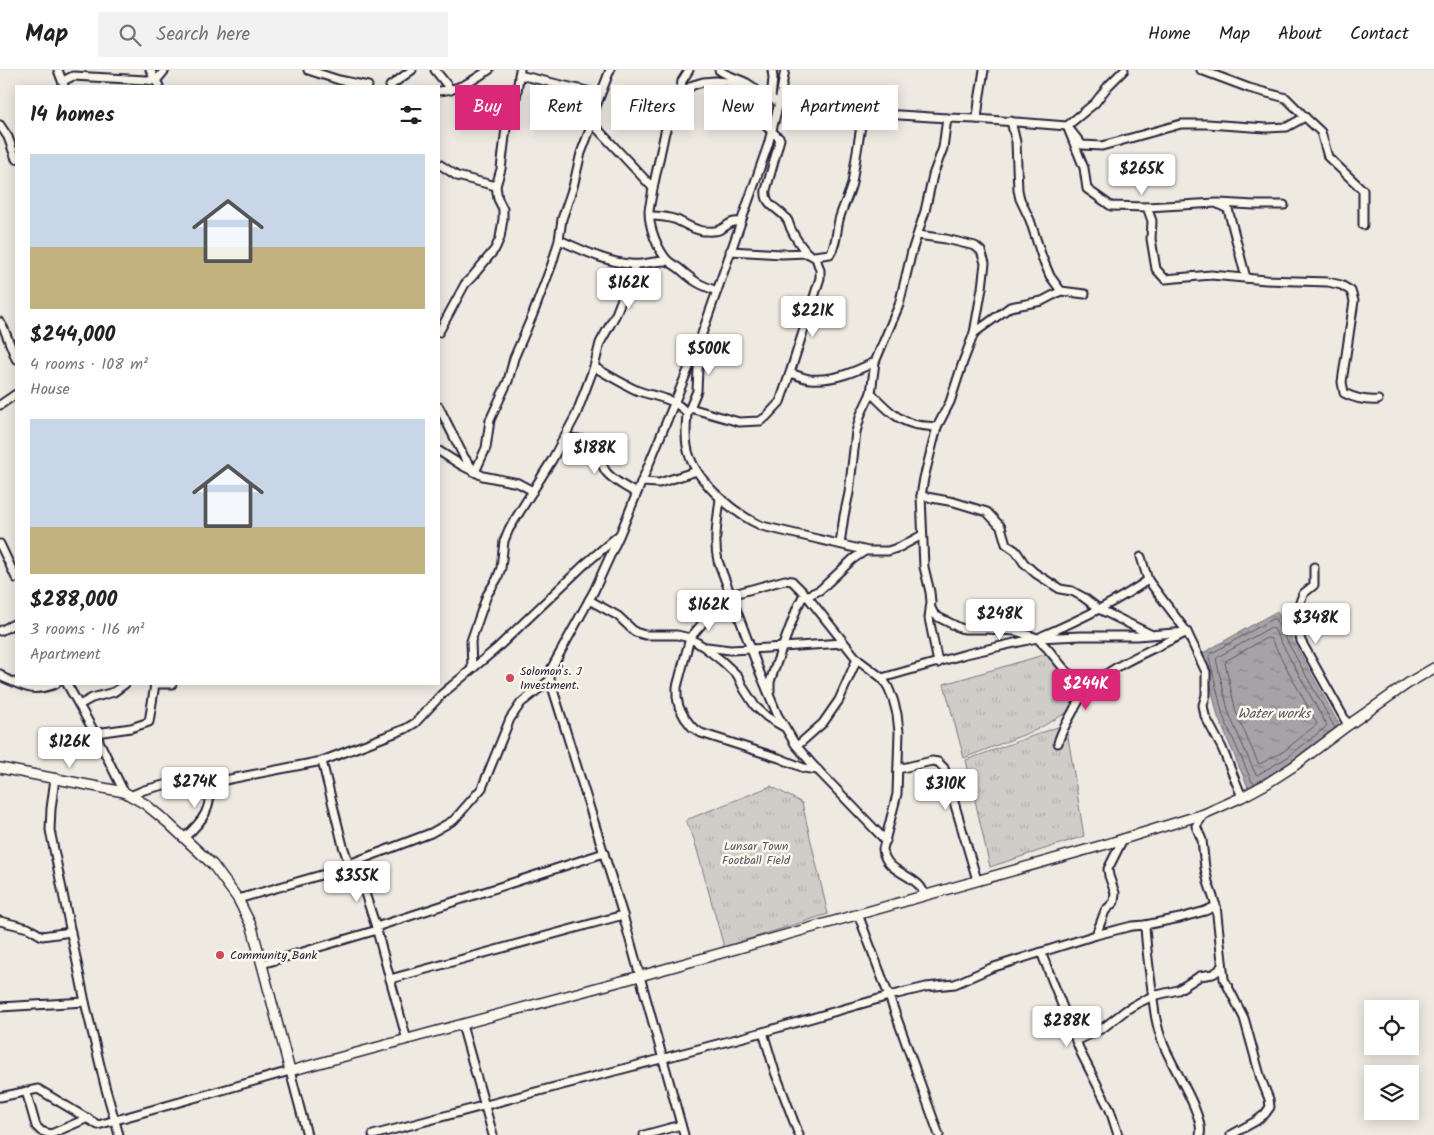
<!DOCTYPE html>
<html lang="en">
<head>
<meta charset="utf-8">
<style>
  :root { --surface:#fff; --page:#f2f2f2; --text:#202124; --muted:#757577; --line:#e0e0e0; --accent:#db2777 }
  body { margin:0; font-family:Kalam,sans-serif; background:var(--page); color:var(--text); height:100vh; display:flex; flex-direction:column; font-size:19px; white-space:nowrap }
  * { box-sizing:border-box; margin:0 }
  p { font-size:16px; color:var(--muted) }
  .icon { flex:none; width:28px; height:28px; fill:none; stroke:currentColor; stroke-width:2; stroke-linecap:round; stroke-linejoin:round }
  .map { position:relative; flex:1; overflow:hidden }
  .sheet { position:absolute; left:15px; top:15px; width:425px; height:600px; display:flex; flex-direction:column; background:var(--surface); border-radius:0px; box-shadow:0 2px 12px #0003 }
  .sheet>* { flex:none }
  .hud { position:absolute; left:455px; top:15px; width:475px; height:45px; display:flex; gap:10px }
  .controls { position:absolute; left:1364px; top:930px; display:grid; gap:10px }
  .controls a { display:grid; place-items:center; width:55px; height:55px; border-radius:0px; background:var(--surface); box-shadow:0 2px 12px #0003; font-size:25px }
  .price { position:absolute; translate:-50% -42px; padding:0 11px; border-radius:5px; background:#fff; color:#222; font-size:16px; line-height:32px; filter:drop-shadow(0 1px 2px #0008) }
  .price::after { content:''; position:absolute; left:50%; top:30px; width:15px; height:11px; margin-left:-8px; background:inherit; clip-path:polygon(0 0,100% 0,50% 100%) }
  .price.selected { background:var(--accent); color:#fff }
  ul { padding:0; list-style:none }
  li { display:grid; align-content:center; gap:10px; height:265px; padding:0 15px }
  li span { display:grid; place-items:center; height:155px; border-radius:0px; color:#555 }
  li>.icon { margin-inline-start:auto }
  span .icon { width:90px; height:90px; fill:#fffc; stroke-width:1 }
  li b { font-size:21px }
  h2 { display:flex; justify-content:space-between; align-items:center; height:60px; padding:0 15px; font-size:21px }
  .chip { padding:0 18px; border-radius:0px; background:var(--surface); box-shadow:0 2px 12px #0003; font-size:18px; line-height:45px }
  .chip.selected { background:var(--accent); color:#fff }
  header { display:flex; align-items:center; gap:30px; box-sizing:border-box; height:70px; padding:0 25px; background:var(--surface); border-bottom:1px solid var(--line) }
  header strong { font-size:24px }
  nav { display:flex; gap:28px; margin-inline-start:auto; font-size:18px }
  .search { width:350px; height:45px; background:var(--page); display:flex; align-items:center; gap:12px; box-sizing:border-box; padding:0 18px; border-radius:0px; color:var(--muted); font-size:19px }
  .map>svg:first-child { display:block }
</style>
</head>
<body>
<header>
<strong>Map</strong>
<div class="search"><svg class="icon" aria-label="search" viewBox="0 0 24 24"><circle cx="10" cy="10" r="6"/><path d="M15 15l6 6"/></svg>Search here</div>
<nav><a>Home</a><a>Map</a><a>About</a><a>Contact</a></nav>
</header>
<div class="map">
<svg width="1434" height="1065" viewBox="0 0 1434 1065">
  <defs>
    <pattern id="park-tufts" width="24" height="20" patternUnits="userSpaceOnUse" patternTransform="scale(1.25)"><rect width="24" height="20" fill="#d0cdc9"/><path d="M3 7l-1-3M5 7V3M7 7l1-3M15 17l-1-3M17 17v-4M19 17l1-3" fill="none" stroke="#b2b0ae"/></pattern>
    <pattern id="water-ripples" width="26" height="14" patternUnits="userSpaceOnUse" patternTransform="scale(1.25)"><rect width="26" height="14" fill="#a6a3a7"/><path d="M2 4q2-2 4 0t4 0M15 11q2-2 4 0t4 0" fill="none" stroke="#878489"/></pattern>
  </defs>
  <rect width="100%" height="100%" fill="#eeeae2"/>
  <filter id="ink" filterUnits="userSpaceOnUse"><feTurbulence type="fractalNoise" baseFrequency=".02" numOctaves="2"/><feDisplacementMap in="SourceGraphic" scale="10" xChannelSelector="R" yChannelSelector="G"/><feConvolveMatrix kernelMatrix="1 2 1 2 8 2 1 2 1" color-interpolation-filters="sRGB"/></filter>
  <g filter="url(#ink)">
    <g fill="url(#park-tufts)" stroke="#797882">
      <polygon points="1057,581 1075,638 1036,660 964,688 944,614"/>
      <polygon points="1066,654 1084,766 990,797 966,690"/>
      <polygon points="771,716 802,733 828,844 724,877 694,769 686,750"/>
    </g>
    <polygon fill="url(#water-ripples)" stroke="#716f7c" points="1277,541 1342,660 1250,722 1218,647 1203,583"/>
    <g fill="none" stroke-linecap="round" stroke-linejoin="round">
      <g stroke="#575666" stroke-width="1">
        <polygon points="1270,558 1274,559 1327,656 1288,687 1257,705 1255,703 1229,644 1216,589 1218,587"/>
        <polygon points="1267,568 1271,569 1317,654 1284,681 1260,694 1258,693 1236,642 1225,593 1226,591"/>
        <polyline points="1255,714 1252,712 1223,646 1209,587 1210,584 1273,549 1275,549 1335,658"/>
      </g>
      <defs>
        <g id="minor">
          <polyline points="58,0 64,16"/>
          <polyline points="150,0 159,16"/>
          <polyline points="308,0 339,10 368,16"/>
          <polyline points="435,0 451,20"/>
          <path d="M719 0C731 9 747 9 757 21 763 29 759 40 762 49 764 57 774 62 780 69L766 120C764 135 778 138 786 148 789 151 789 155 791 159 795 168 801 176 807 183"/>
          <polyline points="1201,0 1249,18 1286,28 1305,47"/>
          <polyline points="519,5 600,24"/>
          <polyline points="63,11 73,6 146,10 156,11 165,0"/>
          <polyline points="390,16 412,0"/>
          <path d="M439 21C462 19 471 11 489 0"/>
          <polyline points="680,24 693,15 703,12 715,11 728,12 764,24 779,33 804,39 947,48 977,49 1067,56 1095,33 1108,16 1124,0"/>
          <polyline points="771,29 773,8 772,0"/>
          <polyline points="977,49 979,31 984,0"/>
          <polyline points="1011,51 1016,72 1018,120 1020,129 1030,150 1042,187 1050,206 1061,221 1085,224"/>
          <path d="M591 52 653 118C652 126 650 133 649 141 649 157 657 179 668 191 672 194 677 196 681 200 695 212 698 214 717 221"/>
          <polyline points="0,55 8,67 16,89"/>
          <polyline points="439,94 457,106 496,116"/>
          <polyline points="653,118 665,62 668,55 678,40 682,11 689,0"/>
          <polyline points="1219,133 1254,135 1284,135"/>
          <polyline points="1147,137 1216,133 1228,139 1246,208"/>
          <path d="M650 146C659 146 668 147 677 150 685 154 694 160 703 161 708 161 714 162 719 160 727 157 730 150 740 152"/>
          <path d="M1363 155V120L1328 87 1321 62 1305 47 1287 57 1266 58 1207 54H1181L1102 76 1082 75 1067 56 1084 98 1087 119 1111 136 1147 137 1152 151 1151 169 1156 199 1165 209 1211 205 1266 210 1328 212 1341 215 1351 221 1354 231 1342 312 1344 323C1354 328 1366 331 1378 330"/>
          <polyline points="918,165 946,169 975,176 981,181 985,193 982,218 974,263 963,292 950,332 937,357 924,408 921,426 924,497 930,522 931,532 929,548 938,593"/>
          <path d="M559 170C581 179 605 192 630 194 643 196 655 190 668 191"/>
          <path d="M814 186 830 184C837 174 836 162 839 150 842 138 849 126 852 113L863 43"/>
          <polyline points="0,252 4,259 16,289"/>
          <polyline points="439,262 465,214 472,207 495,179 500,168 503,149 503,139 498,129 496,116 501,99 506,58 516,28 520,0"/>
          <polyline points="974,263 1010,237 1042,231 1061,221"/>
          <path d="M594 297C608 305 621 313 636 320 653 327 676 327 687 344 686 355 685 365 687 376 692 409 733 443 762 456L868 481H888L900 477 922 465"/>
          <path d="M790 303C797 305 803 308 810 309 834 311 854 302 875 292"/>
          <path d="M871 323C883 335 895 349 913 354 920 356 929 356 937 357"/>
          <polyline points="0,335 16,324"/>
          <polyline points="439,337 464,387 475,402"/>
          <polyline points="690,338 739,352 760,351 766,347 780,332 790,303 820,208 820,200 816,188 807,183 782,184 730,181"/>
          <polyline points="689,340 697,321 698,299 700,290 697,278"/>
          <path d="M563 368C585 368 591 369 600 389 602 394 604 400 607 403 615 412 626 417 636 423"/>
          <polyline points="439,381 461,395 483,406 518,413 533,421"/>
          <polyline points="475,402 486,378 490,350 508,311 514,288 533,244 552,194 559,170 562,149 573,117 581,83 589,62 595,39 610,0"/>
          <polyline points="641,412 659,413 697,401"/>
          <polyline points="921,426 954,432 987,442 1001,457 1006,474 1016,481 1024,493 1035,503 1060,519 1072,521 1083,527 1099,539 1150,564"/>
          <path d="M720 428C718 449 713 470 718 491L760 603 778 646 785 657 795 674 812 694 886 771"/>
          <polyline points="0,474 16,508"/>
          <polyline points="840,474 844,446 849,423 856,362 861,344 871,323 875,292 899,235 912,181 925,141 933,105 943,78 947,48"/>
          <polyline points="1314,497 1314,515 1303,524 1298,538 1297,555 1301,571 1348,655"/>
          <polyline points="589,530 618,546 635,562 645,565 677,565 690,568 704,577 722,591 738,606 744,619 755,636 767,647 784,657"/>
          <polyline points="931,538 934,544 938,547 960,558 965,559 987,559 1015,561 1029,565 1037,568 1047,578 1066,601 1077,610"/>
          <polyline points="0,561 16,553"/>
          <path d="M1042 566C1079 550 1115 533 1148 510"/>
          <polyline points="707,577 730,580 751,579 843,573"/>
          <polyline points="472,599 471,571 487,525 497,509 501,498 504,471 509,459 552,390 576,345 594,297 600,273 616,244 635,195"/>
          <path d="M0 604 2 607C25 617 31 623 56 614"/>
          <polyline points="882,608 966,584 1037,568 1081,566 1137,566 1187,562 1206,602 1206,625 1203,635 1205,646 1222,678 1242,727"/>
          <polyline points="550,610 521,633 510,649 482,718 454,750 431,763 349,794 360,808 376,857 390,909 623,845"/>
          <polyline points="67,614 96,665 124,722"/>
          <polyline points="154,614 172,614"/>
          <polyline points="770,621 770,612 775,597 797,538 802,528 820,520 853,489 865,481"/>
          <polyline points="79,635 92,628 114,622 125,614"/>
          <polyline points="96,665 103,662 131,658 149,652 155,614"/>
          <path d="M1058 673C1061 662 1066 654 1071 645 1076 636 1080 626 1088 619 1114 593 1155 579 1187 562L1148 510 1141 487"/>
          <polyline points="797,676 823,653 839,630 857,589"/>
          <polyline points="898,699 932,691 938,692 944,698 977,810"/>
          <path d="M818 700 804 698 779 688 701 663 692 657 685 648 679 637 677 627V617L690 568 724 528 730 525 785 510 792 511 807 526 857 589 882 608 888 617 893 629 897 644 899 662 897 724 883 779C884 799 907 803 919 815 922 818 923 821 925 825"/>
          <polyline points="55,708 51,739 50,760 85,932 105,1016 119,1065"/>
          <polyline points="130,726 144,720 172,713 225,710 322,691 405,659 415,653 442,624 496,579 584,495 618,466"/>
          <path d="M184 768C204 750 212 739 210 711"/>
          <polyline points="238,829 328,803 349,794 343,776 322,691"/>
          <polyline points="1216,836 1224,909 1244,948 1261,1009 1269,1029 1270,1037 1265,1044 1256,1051 1231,1065"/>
          <polyline points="858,844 889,926 939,1065"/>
          <polyline points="0,851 28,858 42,866 71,862"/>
          <path d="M1145 855C1146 877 1149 898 1152 920 1154 939 1156 956 1163 973 1170 994 1205 1045 1200 1065"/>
          <polyline points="376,857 604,783"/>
          <polyline points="1096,865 1105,841 1114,832 1115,823 1109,806 1108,799 1123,769"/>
          <polyline points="1041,882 1081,983 1110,1040 1118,1065"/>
          <polyline points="262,894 377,860"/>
          <polyline points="390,909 407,970"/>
          <polyline points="0,937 85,932"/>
          <polyline points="462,955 493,1065"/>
          <polyline points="763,962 775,1002 799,1065"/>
          <polyline points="1076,971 1103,958 1126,940 1138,933 1153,926 1178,920 1200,906 1213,904 1219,900 1222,895"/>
          <polyline points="26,1021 36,1056 41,1061 51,1064 88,1048"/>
          <polyline points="0,1027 38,1019 98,1055 290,1001 307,1065"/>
          <polyline points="373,1065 763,962 889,926 926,917 955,914 991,898 1096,865 1132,856 1145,855 1180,848 1205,841 1216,836 1208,812 1205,798 1202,770 1196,756 1204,744"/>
          <polyline points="644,1065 681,1055"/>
          <polyline points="684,1065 623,845 550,610 550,601 594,521 620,464 697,278 768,75 779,33 785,0"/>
        </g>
        <polyline id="tertiary" points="0,698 124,722 145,734 167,752 213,795 238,829 252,857 290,1001 640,906 1107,774 1204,744 1242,727 1266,714 1294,696 1347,656 1410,612 1434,598"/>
      </defs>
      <use href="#minor" stroke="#22223b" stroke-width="11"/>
      <use href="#tertiary" stroke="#22223b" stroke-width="12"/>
      <use href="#minor" stroke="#fbf7ec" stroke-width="7"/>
      <use href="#tertiary" stroke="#fbf7ec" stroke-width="9"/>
    </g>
  </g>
  <g fill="#d1495b" stroke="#fbf7ec" stroke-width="2">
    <circle cx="510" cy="608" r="5"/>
    <circle cx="220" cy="885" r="5"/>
  </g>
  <g text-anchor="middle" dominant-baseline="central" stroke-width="5" stroke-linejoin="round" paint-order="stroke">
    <g font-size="12" fill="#22223b" stroke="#fbf7ec" text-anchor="start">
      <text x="520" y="601">Solomon's. J<tspan x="520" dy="14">Investment.</tspan></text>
      <text x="230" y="885">Community Bank</text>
    </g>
    <g font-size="12" fill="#565566" stroke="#fbf7ec">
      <text x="756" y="776">Lunsar Town<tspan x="756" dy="14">Football Field</tspan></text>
    </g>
    <g font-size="14" font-style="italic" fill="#575666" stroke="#fbf7ec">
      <text x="1274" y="644">Water works</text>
    </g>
  </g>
</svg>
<div class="controls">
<a><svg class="icon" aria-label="locate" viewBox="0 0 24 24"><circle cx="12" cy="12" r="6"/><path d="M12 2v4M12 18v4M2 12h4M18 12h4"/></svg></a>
<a><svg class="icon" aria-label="layers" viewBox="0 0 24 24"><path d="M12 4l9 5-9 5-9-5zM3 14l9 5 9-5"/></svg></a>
</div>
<b class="price" style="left:1142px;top:126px">$265K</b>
<b class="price" style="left:629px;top:240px">$162K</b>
<b class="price" style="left:813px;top:268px">$221K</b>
<b class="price" style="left:709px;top:306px">$500K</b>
<b class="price" style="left:595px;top:405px">$188K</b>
<b class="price" style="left:709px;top:562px">$162K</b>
<b class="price" style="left:1000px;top:571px">$248K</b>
<b class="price" style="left:1316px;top:575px">$348K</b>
<b class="price selected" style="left:1086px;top:641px">$244K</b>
<b class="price" style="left:70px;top:699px">$126K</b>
<b class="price" style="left:195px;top:739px">$274K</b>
<b class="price" style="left:946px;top:741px">$310K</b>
<b class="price" style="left:357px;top:833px">$355K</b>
<b class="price" style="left:1067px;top:978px">$288K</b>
<div class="hud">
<a class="chip selected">Buy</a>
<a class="chip">Rent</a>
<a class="chip">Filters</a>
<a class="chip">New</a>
<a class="chip">Apartment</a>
</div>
<section class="sheet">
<h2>14 homes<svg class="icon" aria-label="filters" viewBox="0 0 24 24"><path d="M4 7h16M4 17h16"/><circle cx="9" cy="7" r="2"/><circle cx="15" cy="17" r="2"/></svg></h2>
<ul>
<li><span style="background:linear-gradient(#c9d6e8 60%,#c2b280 0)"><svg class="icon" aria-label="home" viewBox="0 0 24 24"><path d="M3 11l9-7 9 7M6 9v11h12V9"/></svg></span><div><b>$244,000</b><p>4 rooms · 108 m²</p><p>House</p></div></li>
<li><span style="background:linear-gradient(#c9d6e8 70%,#c2b280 0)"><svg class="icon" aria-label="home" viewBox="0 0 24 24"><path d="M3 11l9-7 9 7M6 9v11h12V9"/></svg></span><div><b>$288,000</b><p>3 rooms · 116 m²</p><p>Apartment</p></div></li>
</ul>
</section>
</div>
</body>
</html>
